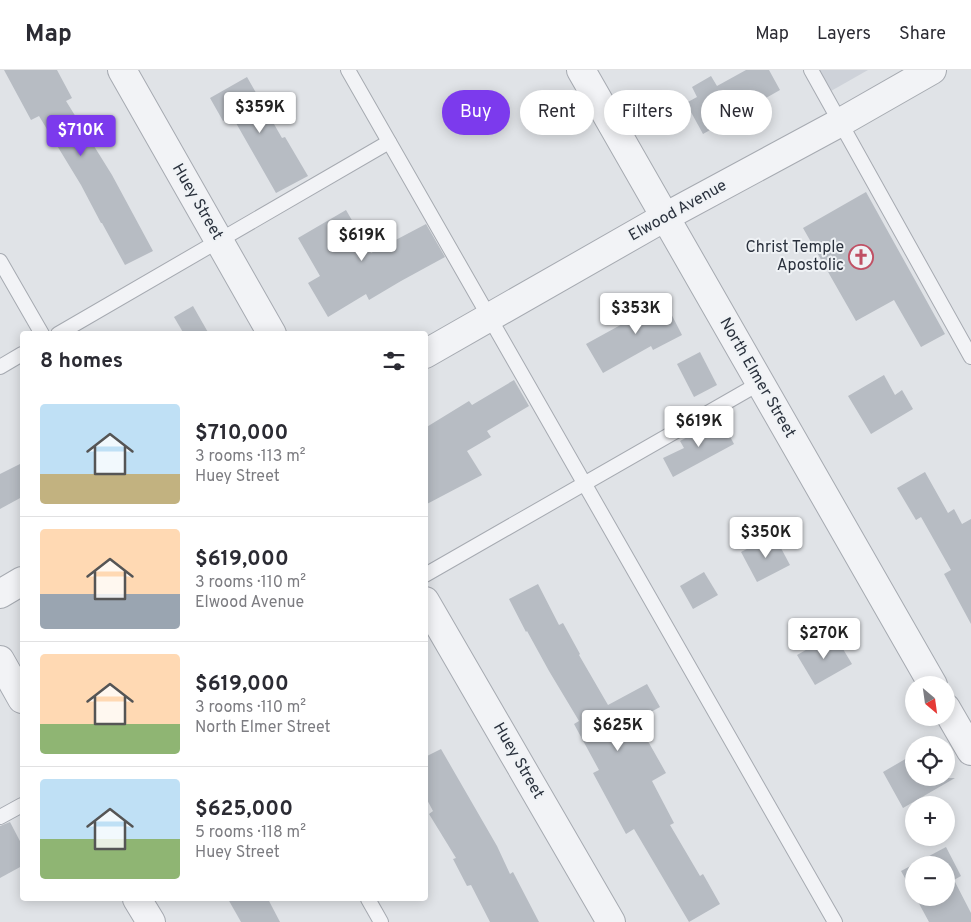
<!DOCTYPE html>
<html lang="en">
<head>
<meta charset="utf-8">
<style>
  :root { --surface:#fff; --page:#f2f2f3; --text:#2b2b33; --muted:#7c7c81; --line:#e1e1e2; --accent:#7c3aed }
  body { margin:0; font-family:Overpass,sans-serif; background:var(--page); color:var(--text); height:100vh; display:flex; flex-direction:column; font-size:19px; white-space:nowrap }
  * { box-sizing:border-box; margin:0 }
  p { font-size:16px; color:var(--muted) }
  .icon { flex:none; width:28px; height:28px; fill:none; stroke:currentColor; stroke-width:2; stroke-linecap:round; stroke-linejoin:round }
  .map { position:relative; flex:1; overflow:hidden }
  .panel { position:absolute; left:20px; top:261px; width:408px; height:570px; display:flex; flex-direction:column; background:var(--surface); border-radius:5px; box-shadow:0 2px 12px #0003 }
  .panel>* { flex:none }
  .hud { position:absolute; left:442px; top:20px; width:452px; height:45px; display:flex; gap:10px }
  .needle { width:32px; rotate:151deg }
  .fabs { position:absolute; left:905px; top:606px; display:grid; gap:10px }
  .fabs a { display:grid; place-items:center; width:50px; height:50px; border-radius:50%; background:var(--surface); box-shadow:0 2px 12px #0003; font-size:25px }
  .price { position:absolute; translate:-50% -42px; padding:0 11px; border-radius:5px; background:#fff; color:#222; font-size:16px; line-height:32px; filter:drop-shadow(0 1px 2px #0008) }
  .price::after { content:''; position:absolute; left:50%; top:30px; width:15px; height:11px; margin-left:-8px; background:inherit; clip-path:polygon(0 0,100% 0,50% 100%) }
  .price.selected { background:var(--accent); color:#fff }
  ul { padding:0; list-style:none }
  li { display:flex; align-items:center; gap:15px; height:125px; padding:0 20px }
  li+li { border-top:1px solid var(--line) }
  li span { display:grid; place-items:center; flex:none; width:140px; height:100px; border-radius:5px; color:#555 }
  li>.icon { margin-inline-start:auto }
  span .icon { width:60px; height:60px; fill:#fffc; stroke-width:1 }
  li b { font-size:21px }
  h2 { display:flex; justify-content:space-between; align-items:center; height:60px; padding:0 20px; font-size:21px }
  .tag { padding:0 18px; border-radius:22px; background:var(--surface); box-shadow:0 2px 12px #0003; font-size:18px; line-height:45px }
  .tag.selected { background:var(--accent); color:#fff }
  header { display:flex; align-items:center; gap:30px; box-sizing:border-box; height:70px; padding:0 25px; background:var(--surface); border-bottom:1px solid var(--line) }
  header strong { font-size:24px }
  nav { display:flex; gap:28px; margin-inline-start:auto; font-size:18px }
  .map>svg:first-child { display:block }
</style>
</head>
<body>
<header>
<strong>Map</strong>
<nav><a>Map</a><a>Layers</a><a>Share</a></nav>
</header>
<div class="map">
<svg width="971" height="852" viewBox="0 0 971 852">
  <rect width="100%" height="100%" fill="#e0e3e7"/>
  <polygon fill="#ced2d9" points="819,0 868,0 831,21"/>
  <g fill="#b7bcc3">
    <polygon points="4,0 57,0 72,28 66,31 112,105 153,181 125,195 102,153 101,153 81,115 39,46 31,50"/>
    <polygon points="746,0 769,0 780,20 703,64 686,33 697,27 692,17 711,6 717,16"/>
    <polygon points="247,7 282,68 285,67 308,106 276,123 232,46 223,51 210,28"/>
    <polygon points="866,122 945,264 921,277 894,230 856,251 803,158"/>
    <polygon points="346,140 371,183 426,154 445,187 401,211 369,230 366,224 328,247 308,213 320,206 298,168"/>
    <polygon points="662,226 682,265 653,280 651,276 603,303 586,274 635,247 633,242"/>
    <polygon points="193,236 209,264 184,264 174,247"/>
    <polygon points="700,282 717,315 694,327 677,294"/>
    <polygon points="884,305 895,325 902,320 913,339 871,364 848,326"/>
    <polygon points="514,310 529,336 487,361 491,367 467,381 482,405 425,435 425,358 469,331 472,335"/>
    <polygon points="721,349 734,374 673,407 663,388 684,378 680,371"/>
    <polygon points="22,393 22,427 0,439 0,404"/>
    <polygon points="925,402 948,443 954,439 962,454 971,449 971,554 944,504 951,500 921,447 916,450 897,418"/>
    <polygon points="774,465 790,495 757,512 741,482"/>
    <polygon points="704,502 718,525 693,539 680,516"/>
    <polygon points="538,514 559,555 563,553 580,584 579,585 608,635 647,614 660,637 636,650 666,703 652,711 674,753 670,755 700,806 703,804 720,834 689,852 634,759 626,764 593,703 599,700 574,654 579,651 549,601 527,561 526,562 509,529"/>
    <polygon points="834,564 852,594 815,615 797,585"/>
    <polygon points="441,679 497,776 510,804 513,802 539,852 490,852 471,815 467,816 453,789 456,788 429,744 433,741 425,726 425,687"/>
    <polygon points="914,684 914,708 955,708 903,738 883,702"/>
    <polygon points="10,752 22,775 22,796 0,808 0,756"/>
    <polygon points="946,777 961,806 954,810 971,843 971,852 929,852 916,828 946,828 946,795 914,795 914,824 901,801"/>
    <polygon points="228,829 268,829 280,852 241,852"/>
  </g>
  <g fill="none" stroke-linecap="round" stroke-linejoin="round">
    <defs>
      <g id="service">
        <polyline points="348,0 835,852"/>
        <polyline points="811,0 971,287"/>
        <polyline points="0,191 42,264"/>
        <polyline points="58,264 389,72"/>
        <polyline points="0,297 22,284"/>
        <polyline points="425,505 760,313"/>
        <polyline points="0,747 22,735"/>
        <polyline points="368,829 381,852"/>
      </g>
      <g id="minor">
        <polyline points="122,0 272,264"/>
        <polyline points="581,0 933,615"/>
        <polyline points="425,531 611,852"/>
        <polyline points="0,590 22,629"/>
        <polyline points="946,638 971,681"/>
        <polyline points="137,829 151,852"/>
      </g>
      <g id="tertiary">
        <polyline points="425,284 665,147 841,52 932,0"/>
        <polyline points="0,524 22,511"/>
      </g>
    </defs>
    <use href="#service" stroke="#a6aab1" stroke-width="16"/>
    <use href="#minor" stroke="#a6aab1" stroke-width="30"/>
    <use href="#tertiary" stroke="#a6aab1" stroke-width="30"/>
    <use href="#service" stroke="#f2f3f6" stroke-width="14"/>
    <use href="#minor" stroke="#f2f3f6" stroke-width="28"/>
    <use href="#tertiary" stroke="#f2f3f6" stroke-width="28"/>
  </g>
  <defs>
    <symbol id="church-ring" viewBox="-11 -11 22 22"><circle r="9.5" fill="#eff2f5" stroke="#c05064" stroke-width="1.5"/><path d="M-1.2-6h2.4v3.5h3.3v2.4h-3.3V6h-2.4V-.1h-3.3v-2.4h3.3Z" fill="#c05064"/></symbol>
  </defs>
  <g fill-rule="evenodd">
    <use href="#church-ring" x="847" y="173" width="28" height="28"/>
  </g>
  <g text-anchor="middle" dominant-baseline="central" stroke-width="4" stroke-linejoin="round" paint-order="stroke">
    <g font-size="16" fill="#2a313d" stroke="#eff2f5">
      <text transform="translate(197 132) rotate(60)">Huey Street</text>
      <text transform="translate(678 141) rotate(-29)">Elwood Avenue</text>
      <text transform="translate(757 308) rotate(60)">North Elmer Street</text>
      <text transform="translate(518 691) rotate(60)">Huey Street</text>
    </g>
    <g font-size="16" fill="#2a313d" stroke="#eff2f5" text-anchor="end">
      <text x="844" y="178">Christ Temple<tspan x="844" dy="18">Apostolic</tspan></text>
    </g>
  </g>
</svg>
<div class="fabs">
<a><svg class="needle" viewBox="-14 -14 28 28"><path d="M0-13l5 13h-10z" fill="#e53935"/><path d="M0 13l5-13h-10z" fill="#7c7c81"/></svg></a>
<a><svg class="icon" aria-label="locate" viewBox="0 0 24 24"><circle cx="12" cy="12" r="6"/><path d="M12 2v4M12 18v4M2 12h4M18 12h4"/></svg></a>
<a>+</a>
<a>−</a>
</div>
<b class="price" style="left:260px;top:64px">$359K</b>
<b class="price selected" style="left:81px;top:87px">$710K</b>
<b class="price" style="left:362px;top:192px">$619K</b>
<b class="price" style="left:636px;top:265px">$353K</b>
<b class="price" style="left:699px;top:378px">$619K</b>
<b class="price" style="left:766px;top:489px">$350K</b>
<b class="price" style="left:824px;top:590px">$270K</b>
<b class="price" style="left:618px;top:682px">$625K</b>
<div class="hud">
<a class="tag selected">Buy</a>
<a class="tag">Rent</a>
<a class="tag">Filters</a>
<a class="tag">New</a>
</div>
<section class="panel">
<h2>8 homes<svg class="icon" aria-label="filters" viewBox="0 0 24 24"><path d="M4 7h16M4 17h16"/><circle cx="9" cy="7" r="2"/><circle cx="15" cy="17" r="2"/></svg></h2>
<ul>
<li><span style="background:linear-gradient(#bfe0f5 70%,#c2b280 0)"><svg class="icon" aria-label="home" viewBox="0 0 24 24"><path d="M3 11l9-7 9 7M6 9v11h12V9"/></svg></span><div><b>$710,000</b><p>3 rooms · 113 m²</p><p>Huey Street</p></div></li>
<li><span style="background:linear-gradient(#ffd9b3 65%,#9aa5b1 0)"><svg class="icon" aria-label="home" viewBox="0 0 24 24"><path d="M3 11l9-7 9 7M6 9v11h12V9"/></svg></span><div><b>$619,000</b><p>3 rooms · 110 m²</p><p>Elwood Avenue</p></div></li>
<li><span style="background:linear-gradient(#ffd9b3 70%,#8fb573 0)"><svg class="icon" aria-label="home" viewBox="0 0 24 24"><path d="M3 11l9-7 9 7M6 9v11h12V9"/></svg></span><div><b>$619,000</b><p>3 rooms · 110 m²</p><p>North Elmer Street</p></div></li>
<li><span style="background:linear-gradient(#bfe0f5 60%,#8fb573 0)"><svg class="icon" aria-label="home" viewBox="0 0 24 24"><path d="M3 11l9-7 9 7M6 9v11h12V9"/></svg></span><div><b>$625,000</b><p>5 rooms · 118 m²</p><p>Huey Street</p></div></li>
</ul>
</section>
</div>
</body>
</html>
